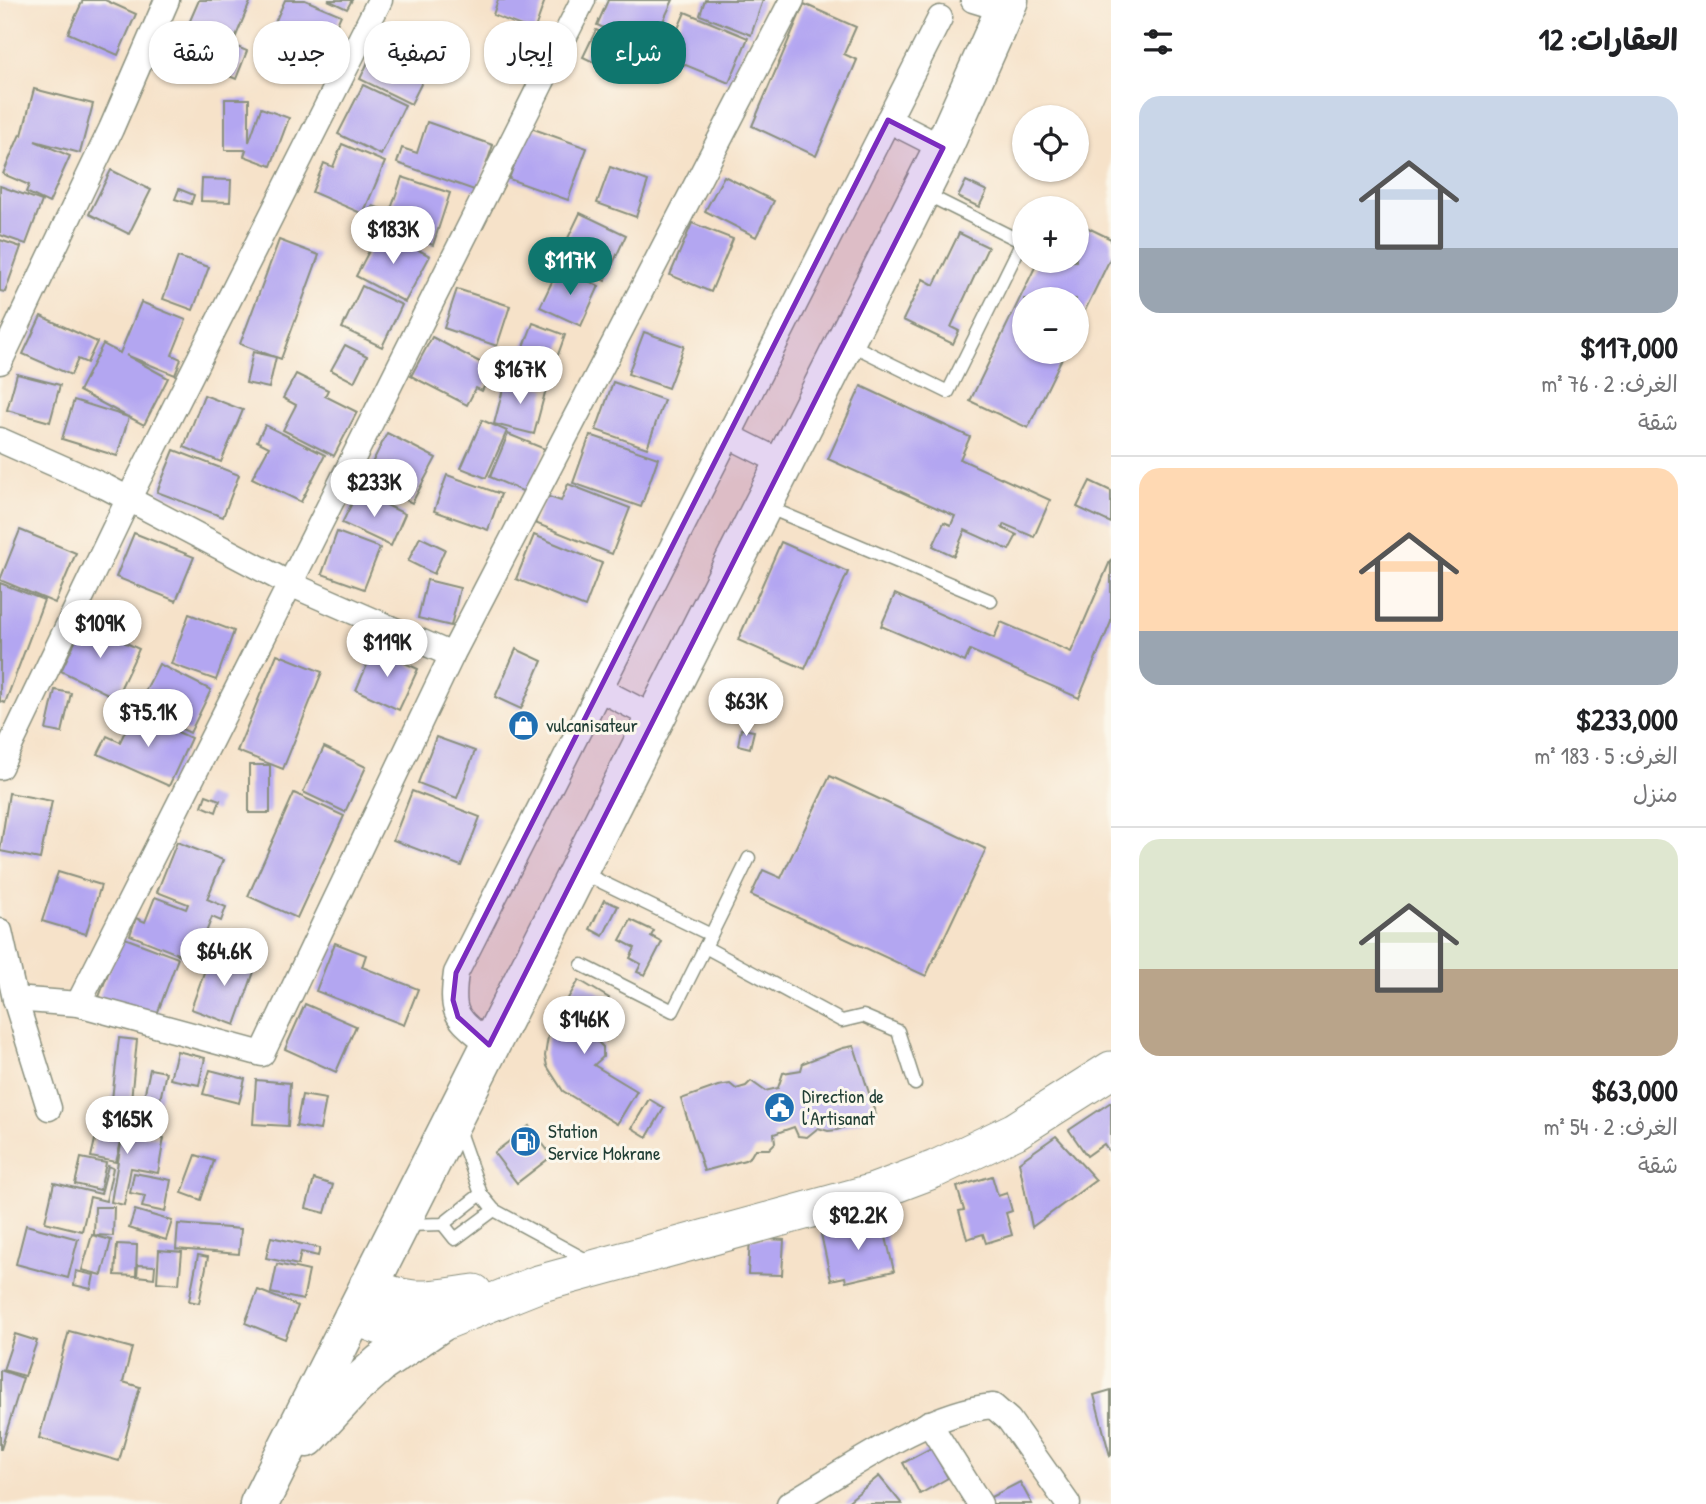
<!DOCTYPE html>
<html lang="ar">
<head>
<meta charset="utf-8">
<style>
  :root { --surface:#fff; --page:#f6f6f6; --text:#202124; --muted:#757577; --line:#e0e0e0; --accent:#0f766e }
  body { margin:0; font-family:"Patrick Hand","Playpen Sans Arabic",sans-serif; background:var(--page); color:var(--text); direction:rtl; height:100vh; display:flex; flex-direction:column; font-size:26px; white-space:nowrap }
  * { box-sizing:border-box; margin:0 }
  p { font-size:23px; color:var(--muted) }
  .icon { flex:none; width:38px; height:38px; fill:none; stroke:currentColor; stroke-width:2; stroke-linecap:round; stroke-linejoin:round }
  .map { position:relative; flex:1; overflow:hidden; direction:ltr }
  .sheet { display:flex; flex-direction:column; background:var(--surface); width:595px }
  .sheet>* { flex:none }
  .banner { position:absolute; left:21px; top:21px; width:665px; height:63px; direction:rtl; display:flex; gap:14px }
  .buttons { position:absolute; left:1012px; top:105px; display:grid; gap:14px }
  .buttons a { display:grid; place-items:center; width:77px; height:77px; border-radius:50%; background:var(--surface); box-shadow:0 2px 5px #0004; font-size:35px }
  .price { position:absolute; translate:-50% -60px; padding:0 16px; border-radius:24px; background:#fff; color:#222; font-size:23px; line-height:46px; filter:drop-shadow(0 2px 4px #0008) }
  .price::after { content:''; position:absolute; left:50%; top:42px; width:21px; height:16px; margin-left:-10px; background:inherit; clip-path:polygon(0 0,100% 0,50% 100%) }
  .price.on { background:var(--accent); color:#fff }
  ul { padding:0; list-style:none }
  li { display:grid; align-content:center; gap:14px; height:371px; padding:0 28px }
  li+li { border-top:2px solid var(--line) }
  li span { display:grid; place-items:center; height:217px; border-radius:21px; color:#555 }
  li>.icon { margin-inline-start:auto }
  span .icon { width:126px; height:126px; fill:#fffc; stroke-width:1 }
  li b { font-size:30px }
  h2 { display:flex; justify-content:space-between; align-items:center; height:84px; padding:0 28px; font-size:30px }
  .chip { padding:0 24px; border-radius:28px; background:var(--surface); box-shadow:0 2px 5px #0004; font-size:24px; line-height:63px }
  .chip.on { background:var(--accent); color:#fff }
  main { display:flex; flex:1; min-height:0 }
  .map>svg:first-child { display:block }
</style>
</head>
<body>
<main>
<section class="sheet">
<h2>العقارات: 12<svg class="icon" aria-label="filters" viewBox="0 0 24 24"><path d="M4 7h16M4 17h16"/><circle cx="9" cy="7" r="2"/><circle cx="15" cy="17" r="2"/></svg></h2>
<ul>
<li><span style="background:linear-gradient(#c9d6e8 70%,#9aa5b1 0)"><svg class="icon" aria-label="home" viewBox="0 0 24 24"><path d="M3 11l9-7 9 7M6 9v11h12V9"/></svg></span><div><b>$117,000</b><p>الغرف: 2 · 76 m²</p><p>شقة</p></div></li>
<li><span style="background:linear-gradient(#ffd9b3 75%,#9aa5b1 0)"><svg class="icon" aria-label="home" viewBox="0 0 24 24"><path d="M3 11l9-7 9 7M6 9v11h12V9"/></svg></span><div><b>$233,000</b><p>الغرف: 5 · 183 m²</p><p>منزل</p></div></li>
<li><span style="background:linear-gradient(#dfe7d0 60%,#b9a48a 0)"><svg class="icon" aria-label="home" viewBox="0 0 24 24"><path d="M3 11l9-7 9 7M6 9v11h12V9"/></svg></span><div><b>$63,000</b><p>الغرف: 2 · 54 m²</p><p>شقة</p></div></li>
</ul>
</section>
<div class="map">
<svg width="1111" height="1504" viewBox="0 0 1111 1504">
  <rect width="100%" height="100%" fill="#fbf7ec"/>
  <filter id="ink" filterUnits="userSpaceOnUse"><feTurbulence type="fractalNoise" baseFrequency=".0143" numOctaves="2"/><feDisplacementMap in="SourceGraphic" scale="14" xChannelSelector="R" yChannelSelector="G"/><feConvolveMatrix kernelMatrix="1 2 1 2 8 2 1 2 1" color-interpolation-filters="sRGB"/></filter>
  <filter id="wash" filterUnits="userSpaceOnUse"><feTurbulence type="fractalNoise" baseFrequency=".00686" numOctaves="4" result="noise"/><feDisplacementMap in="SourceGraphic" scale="28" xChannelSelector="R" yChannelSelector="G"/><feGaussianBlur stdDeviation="1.57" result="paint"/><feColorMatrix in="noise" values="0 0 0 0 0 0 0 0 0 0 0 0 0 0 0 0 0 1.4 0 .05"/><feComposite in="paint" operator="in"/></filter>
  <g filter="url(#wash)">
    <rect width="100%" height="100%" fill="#f6e2c9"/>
    <g id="blocks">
      <g fill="#b3a6f1">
        <polygon points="83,0 105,0 136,14 118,55 68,33"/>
        <polygon points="199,0 251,0 234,41 189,23"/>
        <polygon points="285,0 305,0 341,15 321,61 268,38"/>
        <polygon points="328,0 352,0 347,9"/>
        <polygon points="498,0 545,0 534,31 493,15"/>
        <polygon points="608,0 673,0 650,49 597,25"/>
        <polygon points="705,0 763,0 751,35 700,15"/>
        <polygon points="804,4 856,27 844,54 857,60 816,156 752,126"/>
        <polygon points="685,12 748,38 729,83 666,57"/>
        <polygon points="384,28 445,57 435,78 426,74 411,104 360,79"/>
        <polygon points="596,30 619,40 606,68 583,57"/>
        <polygon points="225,42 247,51 236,79 213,69"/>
        <polygon points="620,45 631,48 626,65 614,62"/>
        <polygon points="301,60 315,66 308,81 294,75"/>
        <polygon points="363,85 405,105 381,155 338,134"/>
        <polygon points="34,89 93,104 80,153 35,141 70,156 49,203 26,192 29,185 3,174 20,134 22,135"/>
        <polygon points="225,99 249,99 249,142 261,108 289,118 271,166 244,156 246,150 225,150"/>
        <polygon points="427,122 493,145 477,191 397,163 402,148 417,153"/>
        <polygon points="528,127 587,148 568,200 509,179"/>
        <polygon points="342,144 385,162 363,214 312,192 324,163 333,167"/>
        <polygon points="610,167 648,181 636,217 597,203"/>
        <polygon points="111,170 151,190 129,234 89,214"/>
        <polygon points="724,176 774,201 756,237 705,211"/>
        <polygon points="402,177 450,193 433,245 368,223 373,206 390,212"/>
        <polygon points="202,179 231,180 230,202 201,201"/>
        <polygon points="966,181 987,191 979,207 958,197"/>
        <polygon points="0,186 42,201 26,244 0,235"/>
        <polygon points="179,189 194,195 191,204 175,199"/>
        <polygon points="580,213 626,235 605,281 558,259"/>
        <polygon points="1076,222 1111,239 1111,257 1076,329 1076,299 1024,299 1024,352 1065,352 1028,428 970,401 1038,261 1076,261"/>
        <polygon points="692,223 733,239 711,292 670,275"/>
        <polygon points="380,230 430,256 405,302 356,276"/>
        <polygon points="959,233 988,247 951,327 959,331 953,344 903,320 923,279 934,285"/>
        <polygon points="0,240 21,247 5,292 0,291"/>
        <polygon points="279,240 319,255 281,359 276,357 269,388 246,383 253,352 275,357 240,344"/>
        <polygon points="178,257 209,267 193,310 163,299"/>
        <polygon points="559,267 599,286 581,326 540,307"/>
        <polygon points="362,286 402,305 382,347 342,328"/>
        <polygon points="457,289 510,306 497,346 444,328"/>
        <polygon points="141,302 186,320 172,355 181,359 175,375 126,355 168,378 144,425 129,417 117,456 62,439 74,400 128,417 79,391 103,344 120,353"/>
        <polygon points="41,316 97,342 87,363 78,359 71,375 23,354"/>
        <polygon points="533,323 565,335 550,377 517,365"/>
        <polygon points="644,332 684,346 668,388 628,374"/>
        <polygon points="432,337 493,369 482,391 476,388 467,405 411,376"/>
        <polygon points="345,345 367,356 354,382 331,370"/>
        <polygon points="17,374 60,385 50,422 7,410"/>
        <polygon points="296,374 328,390 325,396 357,412 334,456 283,430 296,405 283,398"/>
        <polygon points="506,378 546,389 534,434 494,424"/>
        <polygon points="613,382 664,400 647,448 596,430"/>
        <polygon points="861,386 970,437 960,459 1050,500 1034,537 1004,524 1002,528 1017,535 1009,550 965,530 954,556 933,546 944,522 951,525 955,516 828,459"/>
        <polygon points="204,395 243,410 221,462 184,447"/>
        <polygon points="482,420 507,431 486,478 461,468"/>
        <polygon points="265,425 325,455 301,502 252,478 269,447 257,441"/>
        <polygon points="387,433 436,458 412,503 364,479"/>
        <polygon points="508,434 545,449 527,493 490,477"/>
        <polygon points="590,435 658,458 641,507 573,483"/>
        <polygon points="174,450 239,475 223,517 157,492"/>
        <polygon points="447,475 501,494 488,530 434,511"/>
        <polygon points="1090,481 1111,491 1111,523 1077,507"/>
        <polygon points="568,484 630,508 612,554 535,523 546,496 561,501"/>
        <polygon points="358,491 405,514 391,546 342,523"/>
        <polygon points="20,530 76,553 55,603 0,580"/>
        <polygon points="337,532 380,548 364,589 322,574"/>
        <polygon points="134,533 194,557 176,601 116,577"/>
        <polygon points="534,535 602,563 585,607 516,579"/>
        <polygon points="420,537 445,549 434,574 408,561"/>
        <polygon points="781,542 848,572 805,669 738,640"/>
        <polygon points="1111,559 1111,622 1079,698 970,650 965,662 881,626 895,594 994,638 1001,622 1071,652"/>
        <polygon points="427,580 460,588 451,626 418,618"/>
        <polygon points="0,583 44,600 5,703 0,701"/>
        <polygon points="189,614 234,631 216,680 171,664"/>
        <polygon points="84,623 139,649 116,698 61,671"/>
        <polygon points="374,649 418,669 399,710 356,690"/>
        <polygon points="516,649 542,661 521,709 495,697"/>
        <polygon points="277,654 322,672 283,769 237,751"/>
        <polygon points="159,664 211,690 190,733 137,707"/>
        <polygon points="55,690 71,693 62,733 46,730"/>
        <polygon points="134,712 191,738 169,786 98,754 107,736 120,742"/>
        <polygon points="741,729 754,731 750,748 738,745"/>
        <polygon points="436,737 475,751 457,798 418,783"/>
        <polygon points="324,747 366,767 345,812 303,792"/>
        <rect x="249" y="765" width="21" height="48"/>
        <polygon points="830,776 986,849 926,976 751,895 763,870 781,878"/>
        <polygon points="412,791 480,817 461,866 393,840"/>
        <polygon points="9,793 52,801 40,859 0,851"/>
        <polygon points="294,793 344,816 297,918 248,896"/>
        <polygon points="206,795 220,800 216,812 202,806"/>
        <polygon points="177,842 223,860 207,899 226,907 221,921 212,917 195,961 130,935 136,918 145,922 155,897 186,909 188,904 157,892"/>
        <polygon points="58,872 101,885 86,934 42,921"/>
        <polygon points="604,900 618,906 603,936 590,929"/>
        <polygon points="631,920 654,931 651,936 662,942 645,975 637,972 641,964 630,958 635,948 620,940"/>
        <polygon points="122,937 178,958 156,1017 99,997"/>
        <polygon points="335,943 366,955 362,967 418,989 404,1025 316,991"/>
        <polygon points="212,950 256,966 235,1025 191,1009"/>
        <polygon points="579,980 609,998 583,1041 596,1040 603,1047 603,1057 594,1065 637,1091 617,1124 563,1091 547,1066 545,1056 549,1030"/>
        <polygon points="305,1004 356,1026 336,1072 285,1049"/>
        <polygon points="119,1038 137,1040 130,1110 111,1108"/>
        <polygon points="854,1046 876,1115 837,1130 828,1131 818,1128 807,1137 798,1136 794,1127 774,1134 775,1143 769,1149 755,1149 751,1156 745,1160 704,1171 681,1099 718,1086 730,1084 736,1089 746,1086 751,1081 765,1091 778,1088 783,1073 801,1070 803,1063 843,1048"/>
        <polygon points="177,1051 205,1058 199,1085 170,1079"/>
        <polygon points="150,1069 166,1072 154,1128 138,1125"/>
        <polygon points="210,1070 245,1079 239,1103 203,1094"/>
        <polygon points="256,1080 290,1083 288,1126 253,1124"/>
        <polygon points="302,1095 326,1099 320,1130 296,1126"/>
        <polygon points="649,1099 664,1108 647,1137 632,1128"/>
        <polygon points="1111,1102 1111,1154 1104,1144 1087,1156 1069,1130"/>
        <polygon points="529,1126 552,1156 517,1183 494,1153"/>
        <polygon points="98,1127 164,1138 158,1173 131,1168 124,1205 111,1202 122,1138 116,1162 91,1157"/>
        <polygon points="1056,1136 1096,1180 1032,1227 1019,1162"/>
        <polygon points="196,1155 214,1161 201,1200 182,1193"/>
        <polygon points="81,1158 106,1163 100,1190 75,1184"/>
        <polygon points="108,1166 113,1168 106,1201 90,1197 82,1231 45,1222 54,1183 101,1194"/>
        <polygon points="134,1173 171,1180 165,1212 142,1207 145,1196 130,1193"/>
        <polygon points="992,1176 998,1196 1007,1193 1012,1211 1006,1213 1012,1235 986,1243 983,1234 967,1239 959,1211 964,1210 957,1187"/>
        <polygon points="314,1179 333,1185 325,1213 306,1208"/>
        <polygon points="95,1207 114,1207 113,1236 94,1235"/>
        <polygon points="135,1210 172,1221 166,1240 129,1228"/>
        <polygon points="882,1220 894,1271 846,1282 845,1277 831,1280 821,1234"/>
        <polygon points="178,1224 241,1229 239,1254 176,1249"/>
        <polygon points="26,1225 78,1239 68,1278 16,1264"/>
        <polygon points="92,1235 111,1240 102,1275 82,1270"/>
        <polygon points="271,1237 320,1248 318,1256 301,1252 298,1265 266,1258"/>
        <polygon points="750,1238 784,1240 782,1275 748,1274"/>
        <polygon points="117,1244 137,1245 136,1276 115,1275"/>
        <polygon points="159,1250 182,1252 179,1284 157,1282"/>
        <polygon points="198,1255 208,1257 199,1303 189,1301"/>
        <polygon points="277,1264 309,1271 303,1300 271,1293"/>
        <polygon points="138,1265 155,1266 154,1278 137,1276"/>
        <polygon points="76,1271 94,1275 91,1289 74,1285"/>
        <polygon points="258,1290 298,1306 285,1339 245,1323"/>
        <polygon points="69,1331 132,1348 123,1382 140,1387 119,1461 39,1438"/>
        <polygon points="15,1334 37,1341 25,1376 3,1370"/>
        <polygon points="0,1370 23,1378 1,1449 0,1449"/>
        <polygon points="1111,1390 1111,1455 1110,1456 1094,1395"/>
        <polygon points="931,1448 948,1478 920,1494 903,1463"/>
        <polygon points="879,1476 902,1504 845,1504"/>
        <polygon points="1020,1482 1032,1504 987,1504 985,1500"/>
      </g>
    </g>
  </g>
  <g filter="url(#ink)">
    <use href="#blocks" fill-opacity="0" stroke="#8a907e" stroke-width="2"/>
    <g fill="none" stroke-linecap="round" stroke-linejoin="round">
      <defs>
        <g id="service">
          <polyline points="848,343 948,392 1022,242 924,193"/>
          <polyline points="765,506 991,601"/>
          <polyline points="581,872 711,935 705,947 842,1021 863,1016 898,1031 915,1084"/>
          <polyline points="711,935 749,858"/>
          <polyline points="582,965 673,1011 705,947"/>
          <polyline points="458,1129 481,1194"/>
          <polyline points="443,1224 455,1239 494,1210"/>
          <polyline points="407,1225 443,1224 481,1194 494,1210 590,1262"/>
        </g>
        <g id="minor">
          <polyline points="973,0 1006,10"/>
          <polyline points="888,120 943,148"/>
          <polyline points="0,362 111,129 167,0"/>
          <polyline points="729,436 783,463"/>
          <polyline points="0,440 106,487 290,584 78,1004 262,1054 452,655 792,0"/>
          <polyline points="452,655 290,584 583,0"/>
          <polyline points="601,690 655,718"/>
          <polyline points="0,767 128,500 380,0"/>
          <polyline points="0,931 15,999 49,1108"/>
          <polyline points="15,999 78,1004"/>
          <path d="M489 1045C457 1016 450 1018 456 973L940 18"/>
          <polyline points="929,1423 980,1504"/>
          <path d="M789 1504C847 1470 926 1412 993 1406L1009 1420 1068 1504"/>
        </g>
        <g id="primary">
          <path d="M368 1285C411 1306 429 1299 474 1293"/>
          <polyline points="353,1316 383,1327 406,1327 440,1323 538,1284 874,1192 935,1169 1015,1131 1111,1070"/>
        </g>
        <g id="trunk">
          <polyline points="307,1438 354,1387 381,1363 440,1323"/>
          <polyline points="259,1504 943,148 1009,0"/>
        </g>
      </defs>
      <use href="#service" stroke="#8a907e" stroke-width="15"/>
      <use href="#minor" stroke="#8a907e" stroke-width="27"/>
      <use href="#primary" stroke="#8a907e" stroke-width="39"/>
      <use href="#trunk" stroke="#8a907e" stroke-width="41"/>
      <use href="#service" stroke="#fff" stroke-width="12"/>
      <use href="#minor" stroke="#fff" stroke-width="24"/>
      <use href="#primary" stroke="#fff" stroke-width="37"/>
      <use href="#trunk" stroke="#fff" stroke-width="38"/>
    </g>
  </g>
  <path fill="#7b2cbf" fill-opacity="0.2" stroke="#7b2cbf" stroke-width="5" stroke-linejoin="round" d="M888 120 943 148 489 1045 458 1017 453 1000 456 973Z"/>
  <defs>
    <symbol id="shop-disc" viewBox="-11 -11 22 22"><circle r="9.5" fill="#1f6fb2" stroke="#fbf7ec"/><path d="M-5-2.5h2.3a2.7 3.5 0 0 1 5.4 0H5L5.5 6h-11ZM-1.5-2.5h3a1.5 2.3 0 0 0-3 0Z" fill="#fff"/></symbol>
    <symbol id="civic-disc" viewBox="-11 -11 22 22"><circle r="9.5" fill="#1f6fb2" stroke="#fbf7ec"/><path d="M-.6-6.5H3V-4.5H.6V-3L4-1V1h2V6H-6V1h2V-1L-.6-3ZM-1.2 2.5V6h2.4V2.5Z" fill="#fff"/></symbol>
    <symbol id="fuel-disc" viewBox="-11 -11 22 22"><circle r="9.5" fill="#1f6fb2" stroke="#fbf7ec"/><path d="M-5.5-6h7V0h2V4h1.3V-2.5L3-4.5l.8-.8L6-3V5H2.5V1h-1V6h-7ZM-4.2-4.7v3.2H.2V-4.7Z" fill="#fff"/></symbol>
  </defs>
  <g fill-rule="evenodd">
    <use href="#shop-disc" x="506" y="708" width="35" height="35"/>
    <use href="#civic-disc" x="762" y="1090" width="35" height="35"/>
    <use href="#fuel-disc" x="508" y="1124" width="35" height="35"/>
  </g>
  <g text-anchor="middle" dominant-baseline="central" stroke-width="6" stroke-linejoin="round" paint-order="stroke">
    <g font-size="19" fill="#1f3d34" stroke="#fbf7ec" text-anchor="start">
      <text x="546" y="725">vulcanisateur</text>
      <text x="802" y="1096">Direction de<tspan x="802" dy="22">l'Artisanat</tspan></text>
      <text x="548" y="1131">Station<tspan x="548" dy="22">Service Mokrane</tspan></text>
    </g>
  </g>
</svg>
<div class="buttons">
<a><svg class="icon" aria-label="locate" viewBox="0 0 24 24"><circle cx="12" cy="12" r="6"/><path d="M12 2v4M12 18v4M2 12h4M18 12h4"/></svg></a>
<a>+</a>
<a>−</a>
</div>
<b class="price" style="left:393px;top:266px">$183K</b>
<b class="price on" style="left:570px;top:297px">$117K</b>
<b class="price" style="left:520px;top:406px">$167K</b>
<b class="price" style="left:374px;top:519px">$233K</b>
<b class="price" style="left:100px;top:660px">$109K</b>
<b class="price" style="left:387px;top:679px">$119K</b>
<b class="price" style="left:746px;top:738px">$63K</b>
<b class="price" style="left:148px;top:749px">$75.1K</b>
<b class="price" style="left:224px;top:988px">$64.6K</b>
<b class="price" style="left:584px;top:1056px">$146K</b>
<b class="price" style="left:127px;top:1156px">$165K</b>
<b class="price" style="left:858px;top:1252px">$92.2K</b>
<div class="banner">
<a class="chip on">شراء</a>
<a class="chip">إيجار</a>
<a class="chip">تصفية</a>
<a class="chip">جديد</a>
<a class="chip">شقة</a>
</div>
</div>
</main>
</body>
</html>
